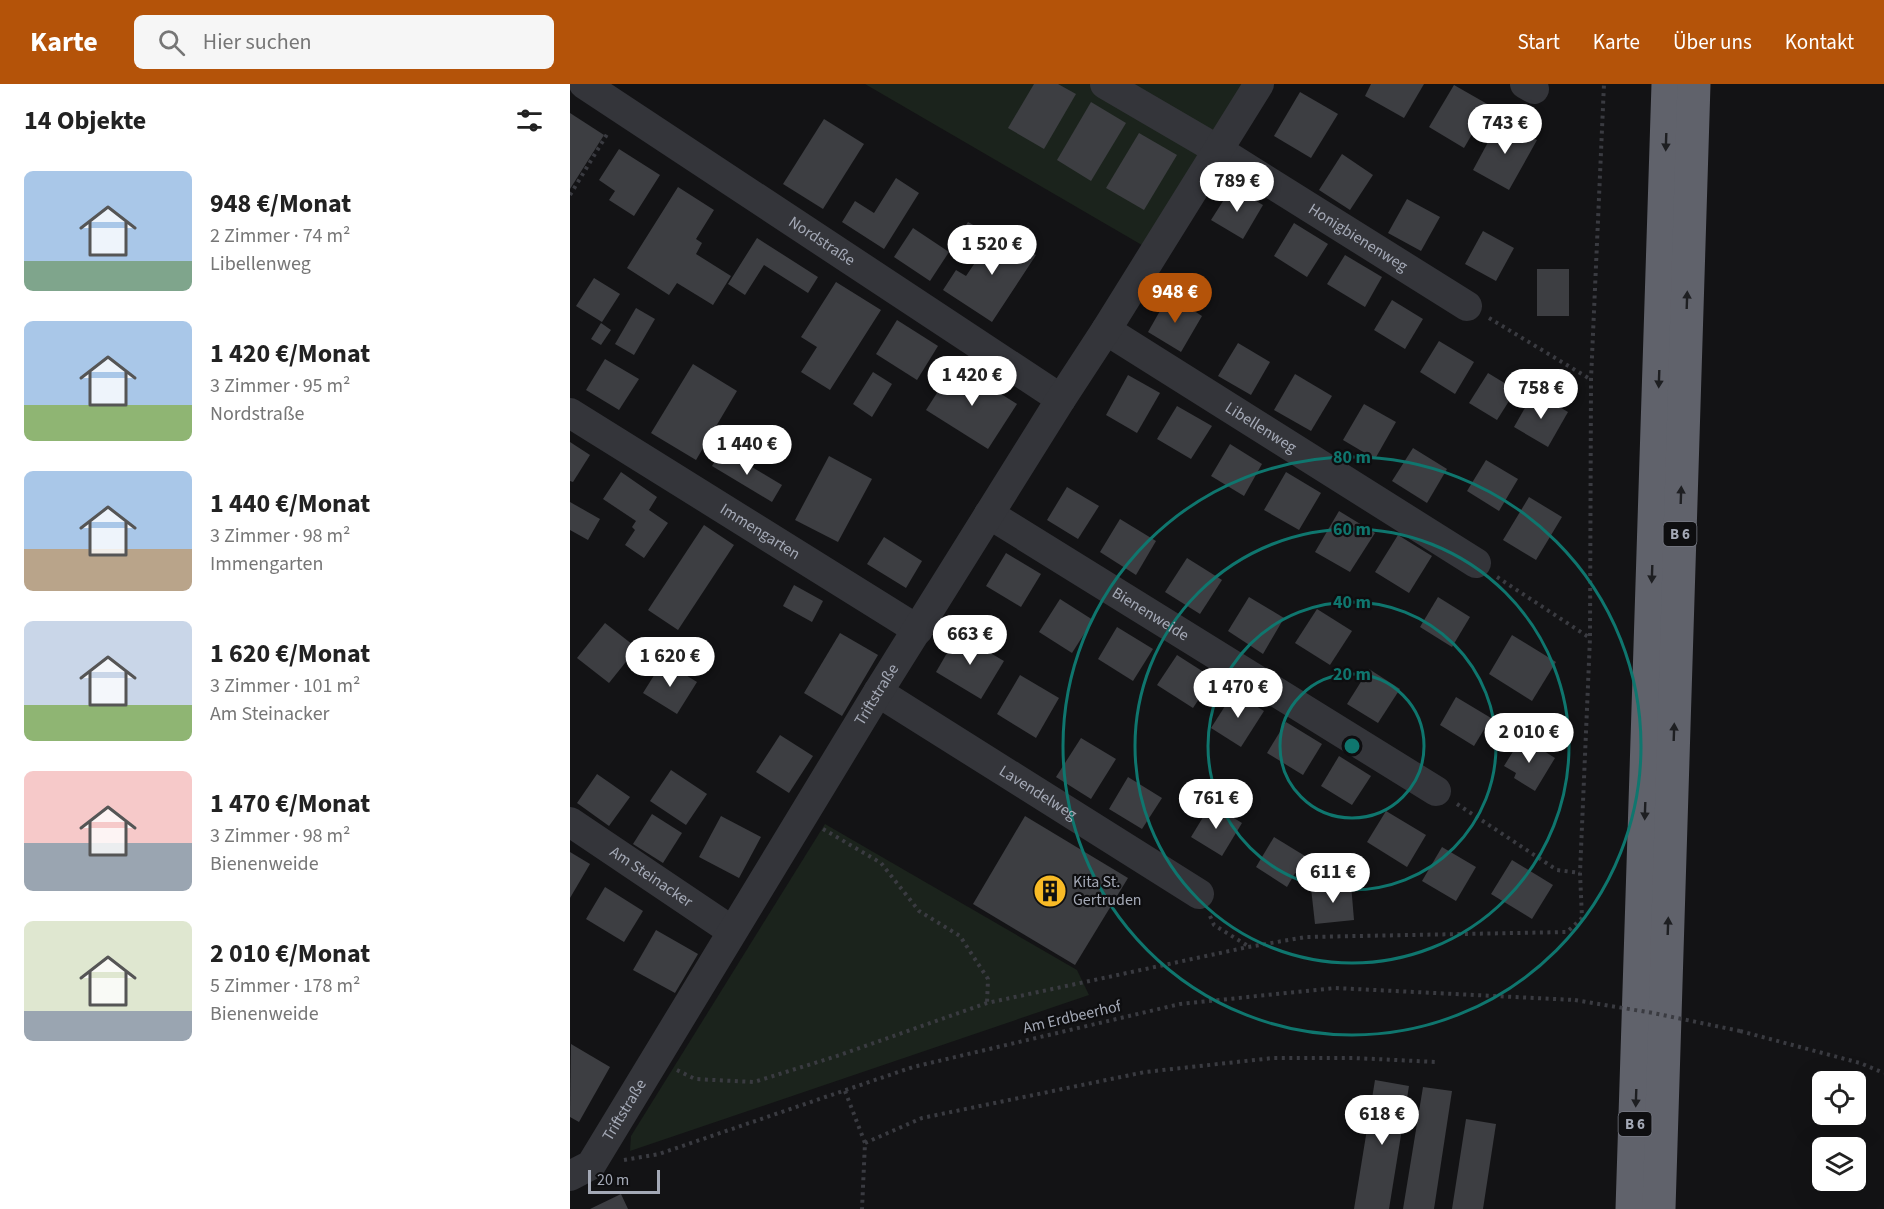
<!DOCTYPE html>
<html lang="de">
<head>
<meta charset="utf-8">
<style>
  :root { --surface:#fff; --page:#f6f6f6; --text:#222; --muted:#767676; --accent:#b45309 }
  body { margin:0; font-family:"Source Sans 3",sans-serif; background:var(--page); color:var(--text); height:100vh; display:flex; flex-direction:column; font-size:22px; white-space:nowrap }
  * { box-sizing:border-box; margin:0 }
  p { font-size:20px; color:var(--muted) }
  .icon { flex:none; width:33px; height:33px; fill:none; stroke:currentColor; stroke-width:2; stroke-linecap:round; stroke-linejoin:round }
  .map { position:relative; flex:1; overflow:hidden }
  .details { display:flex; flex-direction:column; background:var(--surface); width:570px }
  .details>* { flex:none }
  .buttons { position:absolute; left:1242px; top:987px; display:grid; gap:12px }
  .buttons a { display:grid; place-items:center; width:54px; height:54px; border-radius:9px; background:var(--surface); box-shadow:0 6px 24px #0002; font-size:30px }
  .scale { position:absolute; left:18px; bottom:15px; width:72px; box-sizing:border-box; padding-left:6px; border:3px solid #a4a9b6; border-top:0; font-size:16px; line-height:21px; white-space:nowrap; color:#a4a9b6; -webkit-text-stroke:4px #0e0e10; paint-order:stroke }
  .price { position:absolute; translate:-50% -51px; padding:0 14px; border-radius:21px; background:#fff; color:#222; font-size:20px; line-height:39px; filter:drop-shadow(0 2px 3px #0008) }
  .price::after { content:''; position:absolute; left:50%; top:36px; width:18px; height:14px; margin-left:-9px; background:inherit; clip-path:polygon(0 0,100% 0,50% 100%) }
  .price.on { background:var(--accent); color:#fff }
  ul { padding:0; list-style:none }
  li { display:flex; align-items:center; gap:18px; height:150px; padding:0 24px }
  li span { display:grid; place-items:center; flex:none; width:168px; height:120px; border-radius:9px; color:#555 }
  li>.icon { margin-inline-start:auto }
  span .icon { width:72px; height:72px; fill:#fffc; stroke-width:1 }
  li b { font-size:26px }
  h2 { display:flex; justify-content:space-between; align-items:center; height:72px; padding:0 24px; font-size:26px }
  header { display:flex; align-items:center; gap:36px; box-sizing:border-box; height:84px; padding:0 30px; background:var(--accent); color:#fff }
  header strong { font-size:28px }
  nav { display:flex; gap:33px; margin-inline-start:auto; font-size:21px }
  .search { width:420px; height:54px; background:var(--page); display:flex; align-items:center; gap:15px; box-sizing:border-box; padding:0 21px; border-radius:9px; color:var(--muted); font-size:22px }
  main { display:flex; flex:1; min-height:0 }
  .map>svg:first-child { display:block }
</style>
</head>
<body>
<header>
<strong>Karte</strong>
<div class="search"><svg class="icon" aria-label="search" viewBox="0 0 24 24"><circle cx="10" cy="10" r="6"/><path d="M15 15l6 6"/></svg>Hier suchen</div>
<nav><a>Start</a><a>Karte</a><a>Über uns</a><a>Kontakt</a></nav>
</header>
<main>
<section class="details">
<h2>14 Objekte<svg class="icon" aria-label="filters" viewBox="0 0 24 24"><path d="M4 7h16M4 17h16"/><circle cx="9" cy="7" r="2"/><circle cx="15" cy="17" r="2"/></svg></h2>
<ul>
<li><span style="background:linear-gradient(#a9c7e8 75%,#7fa58c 0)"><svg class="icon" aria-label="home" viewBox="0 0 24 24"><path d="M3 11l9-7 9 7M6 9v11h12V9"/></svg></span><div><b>948 €/Monat</b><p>2 Zimmer · 74 m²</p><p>Libellenweg</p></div></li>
<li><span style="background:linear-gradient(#a9c7e8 70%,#8fb573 0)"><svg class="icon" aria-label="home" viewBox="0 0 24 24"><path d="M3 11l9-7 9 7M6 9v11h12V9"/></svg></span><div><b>1 420 €/Monat</b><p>3 Zimmer · 95 m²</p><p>Nordstraße</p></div></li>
<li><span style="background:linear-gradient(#a9c7e8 65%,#b9a48a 0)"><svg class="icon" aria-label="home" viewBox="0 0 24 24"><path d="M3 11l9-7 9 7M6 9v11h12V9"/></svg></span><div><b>1 440 €/Monat</b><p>3 Zimmer · 98 m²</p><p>Immengarten</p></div></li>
<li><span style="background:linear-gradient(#c9d6e8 70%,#8fb573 0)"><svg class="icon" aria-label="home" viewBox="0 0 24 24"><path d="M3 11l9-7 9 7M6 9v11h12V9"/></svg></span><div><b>1 620 €/Monat</b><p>3 Zimmer · 101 m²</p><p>Am Steinacker</p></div></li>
<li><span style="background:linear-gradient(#f6c9c9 60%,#9aa5b1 0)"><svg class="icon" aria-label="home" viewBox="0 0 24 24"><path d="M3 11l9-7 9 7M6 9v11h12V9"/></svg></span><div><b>1 470 €/Monat</b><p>3 Zimmer · 98 m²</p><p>Bienenweide</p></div></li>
<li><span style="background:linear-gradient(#dfe7d0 75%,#9aa5b1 0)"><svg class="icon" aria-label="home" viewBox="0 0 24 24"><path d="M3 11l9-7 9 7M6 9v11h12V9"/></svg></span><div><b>2 010 €/Monat</b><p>5 Zimmer · 178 m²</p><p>Bienenweide</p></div></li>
</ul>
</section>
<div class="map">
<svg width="1314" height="1125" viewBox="0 0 1314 1125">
  <rect width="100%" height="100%" fill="#131315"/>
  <g fill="#1b231c">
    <polygon points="295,0 682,0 577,164"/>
    <polygon points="255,740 507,886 519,911 60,1067 61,1052"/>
  </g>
  <g fill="#3d3e42">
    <polygon points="464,0 488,0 506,10 474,65 438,44"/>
    <polygon points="801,0 854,0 834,34 795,12"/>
    <polygon points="884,1 919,21 894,64 859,43"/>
    <polygon points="730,8 768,30 741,74 704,52"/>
    <polygon points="521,18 556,39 521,97 487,76"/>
    <polygon points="0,29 34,51 0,105"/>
    <polygon points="254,35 294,60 253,125 213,100"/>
    <polygon points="930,36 967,56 939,106 903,86"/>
    <polygon points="569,49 607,71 574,126 536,104"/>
    <polygon points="49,65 90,91 64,132 39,116 45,107 29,96"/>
    <polygon points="772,70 803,91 780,126 749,106"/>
    <polygon points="326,94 349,109 314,165 272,138 285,117 304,129"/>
    <polygon points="108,103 144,126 126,155 132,159 126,170 161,192 143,221 107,199 99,211 57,184"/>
    <polygon points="662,103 693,121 673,155 641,136"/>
    <polygon points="837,115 870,133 851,167 818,149"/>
    <polygon points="398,138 412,146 398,167 384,159"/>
    <polygon points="724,139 758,160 737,193 704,172"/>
    <polygon points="343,144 379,168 360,197 324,173"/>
    <polygon points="427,146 466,171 422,238 373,206 386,186 396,192"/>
    <polygon points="913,147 944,164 926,197 895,180"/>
    <polygon points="187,154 248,193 238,209 194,181 175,211 158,200"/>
    <polygon points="775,171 812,193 795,223 757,200"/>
    <rect x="967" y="185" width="32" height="47"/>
    <polygon points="24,194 50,210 32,238 6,222"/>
    <polygon points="266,198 311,226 260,306 231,288 247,263 231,253"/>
    <polygon points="599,211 632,232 611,268 578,248"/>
    <polygon points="822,216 853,235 835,265 804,246"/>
    <polygon points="66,224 85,235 64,271 45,260"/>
    <polygon points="327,236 368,262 347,296 306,270"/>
    <polygon points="31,239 41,246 31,261 21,255"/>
    <polygon points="869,257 904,278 885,310 850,288"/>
    <polygon points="668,259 700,278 681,311 648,292"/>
    <polygon points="35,275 69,295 49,326 16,306"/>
    <polygon points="123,280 167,307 126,376 81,349"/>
    <polygon points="385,281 447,320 418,365 356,326"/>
    <polygon points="303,288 322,300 302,333 283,320"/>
    <polygon points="918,289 946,306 927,336 899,319"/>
    <polygon points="725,290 762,312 741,347 704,326"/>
    <polygon points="558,291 590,309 567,349 536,331"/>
    <polygon points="964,308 998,328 978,363 944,343"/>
    <polygon points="794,320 826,338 805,375 773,356"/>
    <polygon points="607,322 642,342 621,375 587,355"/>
    <polygon points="0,358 20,371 3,398 0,397"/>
    <polygon points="660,360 692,380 674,412 641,392"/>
    <polygon points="843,364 877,385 857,419 822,397"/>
    <polygon points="152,365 212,401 202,418 142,382"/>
    <polygon points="259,372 302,395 268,458 225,436"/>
    <polygon points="916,376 948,395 929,427 897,407"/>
    <polygon points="51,388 87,413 79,426 98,439 74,474 55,461 65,446 62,443 66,437 33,415"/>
    <polygon points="716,388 751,409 729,446 694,426"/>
    <polygon points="497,403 529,422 508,455 477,436"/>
    <polygon points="959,413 992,433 966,476 933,456"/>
    <polygon points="0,418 30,435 18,456 0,446"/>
    <polygon points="769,427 805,449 780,488 745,468"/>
    <polygon points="550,435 586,457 566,491 530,468"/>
    <polygon points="134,441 164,461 108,546 78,526"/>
    <polygon points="828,451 862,472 839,509 805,488"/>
    <polygon points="314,453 352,477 336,504 297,480"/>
    <polygon points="436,469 471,490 451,523 416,502"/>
    <polygon points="617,474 652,496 630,530 595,508"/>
    <polygon points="224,501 253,517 242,538 213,522"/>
    <polygon points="679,513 714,534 693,570 658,547"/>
    <polygon points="868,513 900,533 882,563 850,543"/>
    <polygon points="490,515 523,536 502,569 469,548"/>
    <polygon points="747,525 782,547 760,581 725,559"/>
    <polygon points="35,539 67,564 39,599 7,574"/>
    <polygon points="547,543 583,565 563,597 528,575"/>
    <polygon points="270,549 308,571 272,632 234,609"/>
    <polygon points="388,550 434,577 411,615 366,588"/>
    <polygon points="942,551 986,578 962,617 919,590"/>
    <polygon points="607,571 643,594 623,624 587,601"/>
    <polygon points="93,577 127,598 107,630 73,609"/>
    <polygon points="799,585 830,605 808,639 777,620"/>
    <polygon points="450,591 489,614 466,654 427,630"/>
    <polygon points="664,608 694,627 671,663 641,644"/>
    <polygon points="886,613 921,634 904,662 870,641"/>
    <polygon points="716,638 752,660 733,691 697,669"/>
    <polygon points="210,651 243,672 219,709 186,688"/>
    <polygon points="952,653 985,674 965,707 944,694 946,689 934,682"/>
    <polygon points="511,654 546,675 521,715 486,693"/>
    <polygon points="769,672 801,692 782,721 751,702"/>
    <polygon points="101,686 137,710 116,741 80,717"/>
    <polygon points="27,690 60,713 39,742 7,719"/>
    <polygon points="558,693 592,714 572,745 539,725"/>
    <polygon points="641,720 672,739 652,772 621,753"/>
    <polygon points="816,727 856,751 837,783 797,758"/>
    <polygon points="82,730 112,749 93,779 63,760"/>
    <polygon points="151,732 191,753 169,794 129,773"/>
    <polygon points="455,732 558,794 505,881 403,820"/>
    <polygon points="704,753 735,772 717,803 686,783"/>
    <polygon points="872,763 906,783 886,817 852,797"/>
    <polygon points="0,768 20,780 0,814"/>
    <polygon points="942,776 983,801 962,835 921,810"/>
    <polygon points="781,800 784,836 745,840 741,804"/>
    <polygon points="35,803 73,827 54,858 16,835"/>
    <polygon points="86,846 128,870 105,909 63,886"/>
    <polygon points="1,960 40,983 9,1038 0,1033"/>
    <polygon points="805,996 839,1002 819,1125 784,1125"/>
    <polygon points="853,1003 882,1007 864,1125 833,1125"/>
    <polygon points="896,1035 926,1040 913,1125 882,1125"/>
    <polygon points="51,1110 58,1125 20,1125"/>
  </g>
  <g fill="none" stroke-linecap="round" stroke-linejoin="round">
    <g stroke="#3a3b41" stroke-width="4" stroke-dasharray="3 4.5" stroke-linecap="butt">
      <polyline points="0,111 39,47"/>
      <polyline points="919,234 1020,295"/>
      <polyline points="927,493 1020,554"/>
      <polyline points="887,720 987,786 1010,789"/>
      <polyline points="253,745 311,779 349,827 390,852 418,895 417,919"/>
      <polyline points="640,832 644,841 678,862"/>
      <polyline points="1170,947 1290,979 1314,989"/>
      <polyline points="107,986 125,995 184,998 270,971 417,919 678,863 736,853 997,848 1012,834 1010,789 1020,554 1021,295 1034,0"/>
      <polyline points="275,1007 295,1059 292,1125"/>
      <polyline points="295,1059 352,1034 575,988 703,974 784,974 867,978"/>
      <polyline points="54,1076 89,1070 343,983 610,920 765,904 1005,916"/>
    </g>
    <g stroke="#34353a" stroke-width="30">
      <path id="s1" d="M14 0 491 315"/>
      <path id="s2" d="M535 0 648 66 897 222"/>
      <polyline points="955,0 964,5"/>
      <path id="s3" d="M536 246 906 479"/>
      <path id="s4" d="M0 329 348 546"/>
      <path id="s5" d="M419 430 866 707"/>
      <path id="s6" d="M308 608 629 810"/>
      <path id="s7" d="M0 738 162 847"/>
      <path id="s8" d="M0 1092 21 1081 308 608 491 315 536 246 689 0"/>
    </g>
    <g stroke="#60626b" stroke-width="33">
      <polyline points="1062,1125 1098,0"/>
      <polyline points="1089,1125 1124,0"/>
    </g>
    <polyline stroke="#3a3b41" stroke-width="4" stroke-dasharray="3 4.5" stroke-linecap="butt" points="1005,916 1083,929 1170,947"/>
  </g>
  <defs><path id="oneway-solid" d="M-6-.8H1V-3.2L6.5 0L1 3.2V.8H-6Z" transform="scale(1.5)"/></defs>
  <g fill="#1e1f22">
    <use href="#oneway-solid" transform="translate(1096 58) rotate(92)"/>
    <use href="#oneway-solid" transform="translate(1117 216) rotate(-88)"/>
    <use href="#oneway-solid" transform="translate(1089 295) rotate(92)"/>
    <use href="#oneway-solid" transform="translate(1111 411) rotate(-88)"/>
    <use href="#oneway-solid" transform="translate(1082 490) rotate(92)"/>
    <use href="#oneway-solid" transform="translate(1104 648) rotate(-88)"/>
    <use href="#oneway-solid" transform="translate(1075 727) rotate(92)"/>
    <use href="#oneway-solid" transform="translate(1098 842) rotate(-88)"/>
    <use href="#oneway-solid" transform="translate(1066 1014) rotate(92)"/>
  </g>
  <g fill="none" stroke="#0f766e" stroke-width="3">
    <circle cx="782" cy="662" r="72"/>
    <circle cx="782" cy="662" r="144"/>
    <circle cx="782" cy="662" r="217"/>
    <circle cx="782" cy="662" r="289"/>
  </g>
  <defs>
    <symbol id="building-disc" viewBox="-11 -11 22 22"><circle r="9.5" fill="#f9bb26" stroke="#0e0e10"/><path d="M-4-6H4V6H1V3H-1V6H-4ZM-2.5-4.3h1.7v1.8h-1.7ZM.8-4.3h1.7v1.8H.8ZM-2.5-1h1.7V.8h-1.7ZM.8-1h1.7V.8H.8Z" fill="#111"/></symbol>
  </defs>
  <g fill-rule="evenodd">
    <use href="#building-disc" x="461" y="788" width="38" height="38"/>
  </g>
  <g text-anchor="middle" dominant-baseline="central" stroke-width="4.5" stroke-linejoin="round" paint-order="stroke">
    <g fill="#0e0e10" stroke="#777a84" stroke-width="1.5">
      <rect x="1093.5" y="438" width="33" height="24" rx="4.5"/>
      <rect x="1048.5" y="1028" width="33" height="24" rx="4.5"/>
    </g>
    <g font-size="15" font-weight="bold" fill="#a4a9b6">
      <text x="1110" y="450">B 6</text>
      <text x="1065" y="1040">B 6</text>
    </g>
    <g font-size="16" fill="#a4a9b6" stroke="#0e0e10">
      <text stroke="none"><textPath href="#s2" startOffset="296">Honigbienenweg</textPath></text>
      <text stroke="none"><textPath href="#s1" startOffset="285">Nordstraße</textPath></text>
      <text stroke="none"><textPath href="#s3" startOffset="183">Libellenweg</textPath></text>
      <text stroke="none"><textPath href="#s4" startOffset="224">Immengarten</textPath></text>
      <text stroke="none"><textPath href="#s5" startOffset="190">Bienenweide</textPath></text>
      <text stroke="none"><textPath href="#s8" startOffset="574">Triftstraße</textPath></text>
      <text stroke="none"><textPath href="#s6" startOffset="189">Lavendelweg</textPath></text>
      <text stroke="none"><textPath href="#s7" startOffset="98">Am Steinacker</textPath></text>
      <text transform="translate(502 933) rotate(-13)">Am Erdbeerhof</text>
      <text stroke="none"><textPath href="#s8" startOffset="88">Triftstraße</textPath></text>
    </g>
    <g font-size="16" fill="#a4a9b6" stroke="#0e0e10" text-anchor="start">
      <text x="503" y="798">Kita St.<tspan x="503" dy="18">Gertruden</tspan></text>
    </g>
  </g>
  <circle cx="782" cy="662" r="9" fill="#0f766e" stroke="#0e0e10" stroke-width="3"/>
  <g font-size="18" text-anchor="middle" font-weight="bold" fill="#0f766e" stroke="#0e0e10" stroke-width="4.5" stroke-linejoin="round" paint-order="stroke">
    <text x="782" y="379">80 m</text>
    <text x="782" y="451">60 m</text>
    <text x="782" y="524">40 m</text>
    <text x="782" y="596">20 m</text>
  </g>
</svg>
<div class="buttons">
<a><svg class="icon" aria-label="locate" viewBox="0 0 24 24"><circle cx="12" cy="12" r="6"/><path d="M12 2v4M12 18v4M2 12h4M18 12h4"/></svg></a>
<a><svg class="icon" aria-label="layers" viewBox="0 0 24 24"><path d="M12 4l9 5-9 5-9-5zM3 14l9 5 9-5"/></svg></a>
</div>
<div class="scale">20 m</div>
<b class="price" style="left:935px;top:71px">743 €</b>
<b class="price" style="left:667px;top:129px">789 €</b>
<b class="price" style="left:422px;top:192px">1 520 €</b>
<b class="price on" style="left:605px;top:240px">948 €</b>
<b class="price" style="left:402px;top:323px">1 420 €</b>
<b class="price" style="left:971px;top:336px">758 €</b>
<b class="price" style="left:177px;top:392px">1 440 €</b>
<b class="price" style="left:400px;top:582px">663 €</b>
<b class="price" style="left:100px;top:604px">1 620 €</b>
<b class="price" style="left:668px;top:635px">1 470 €</b>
<b class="price" style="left:959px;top:680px">2 010 €</b>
<b class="price" style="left:646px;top:746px">761 €</b>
<b class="price" style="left:763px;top:820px">611 €</b>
<b class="price" style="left:812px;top:1062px">618 €</b>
</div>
</main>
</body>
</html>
